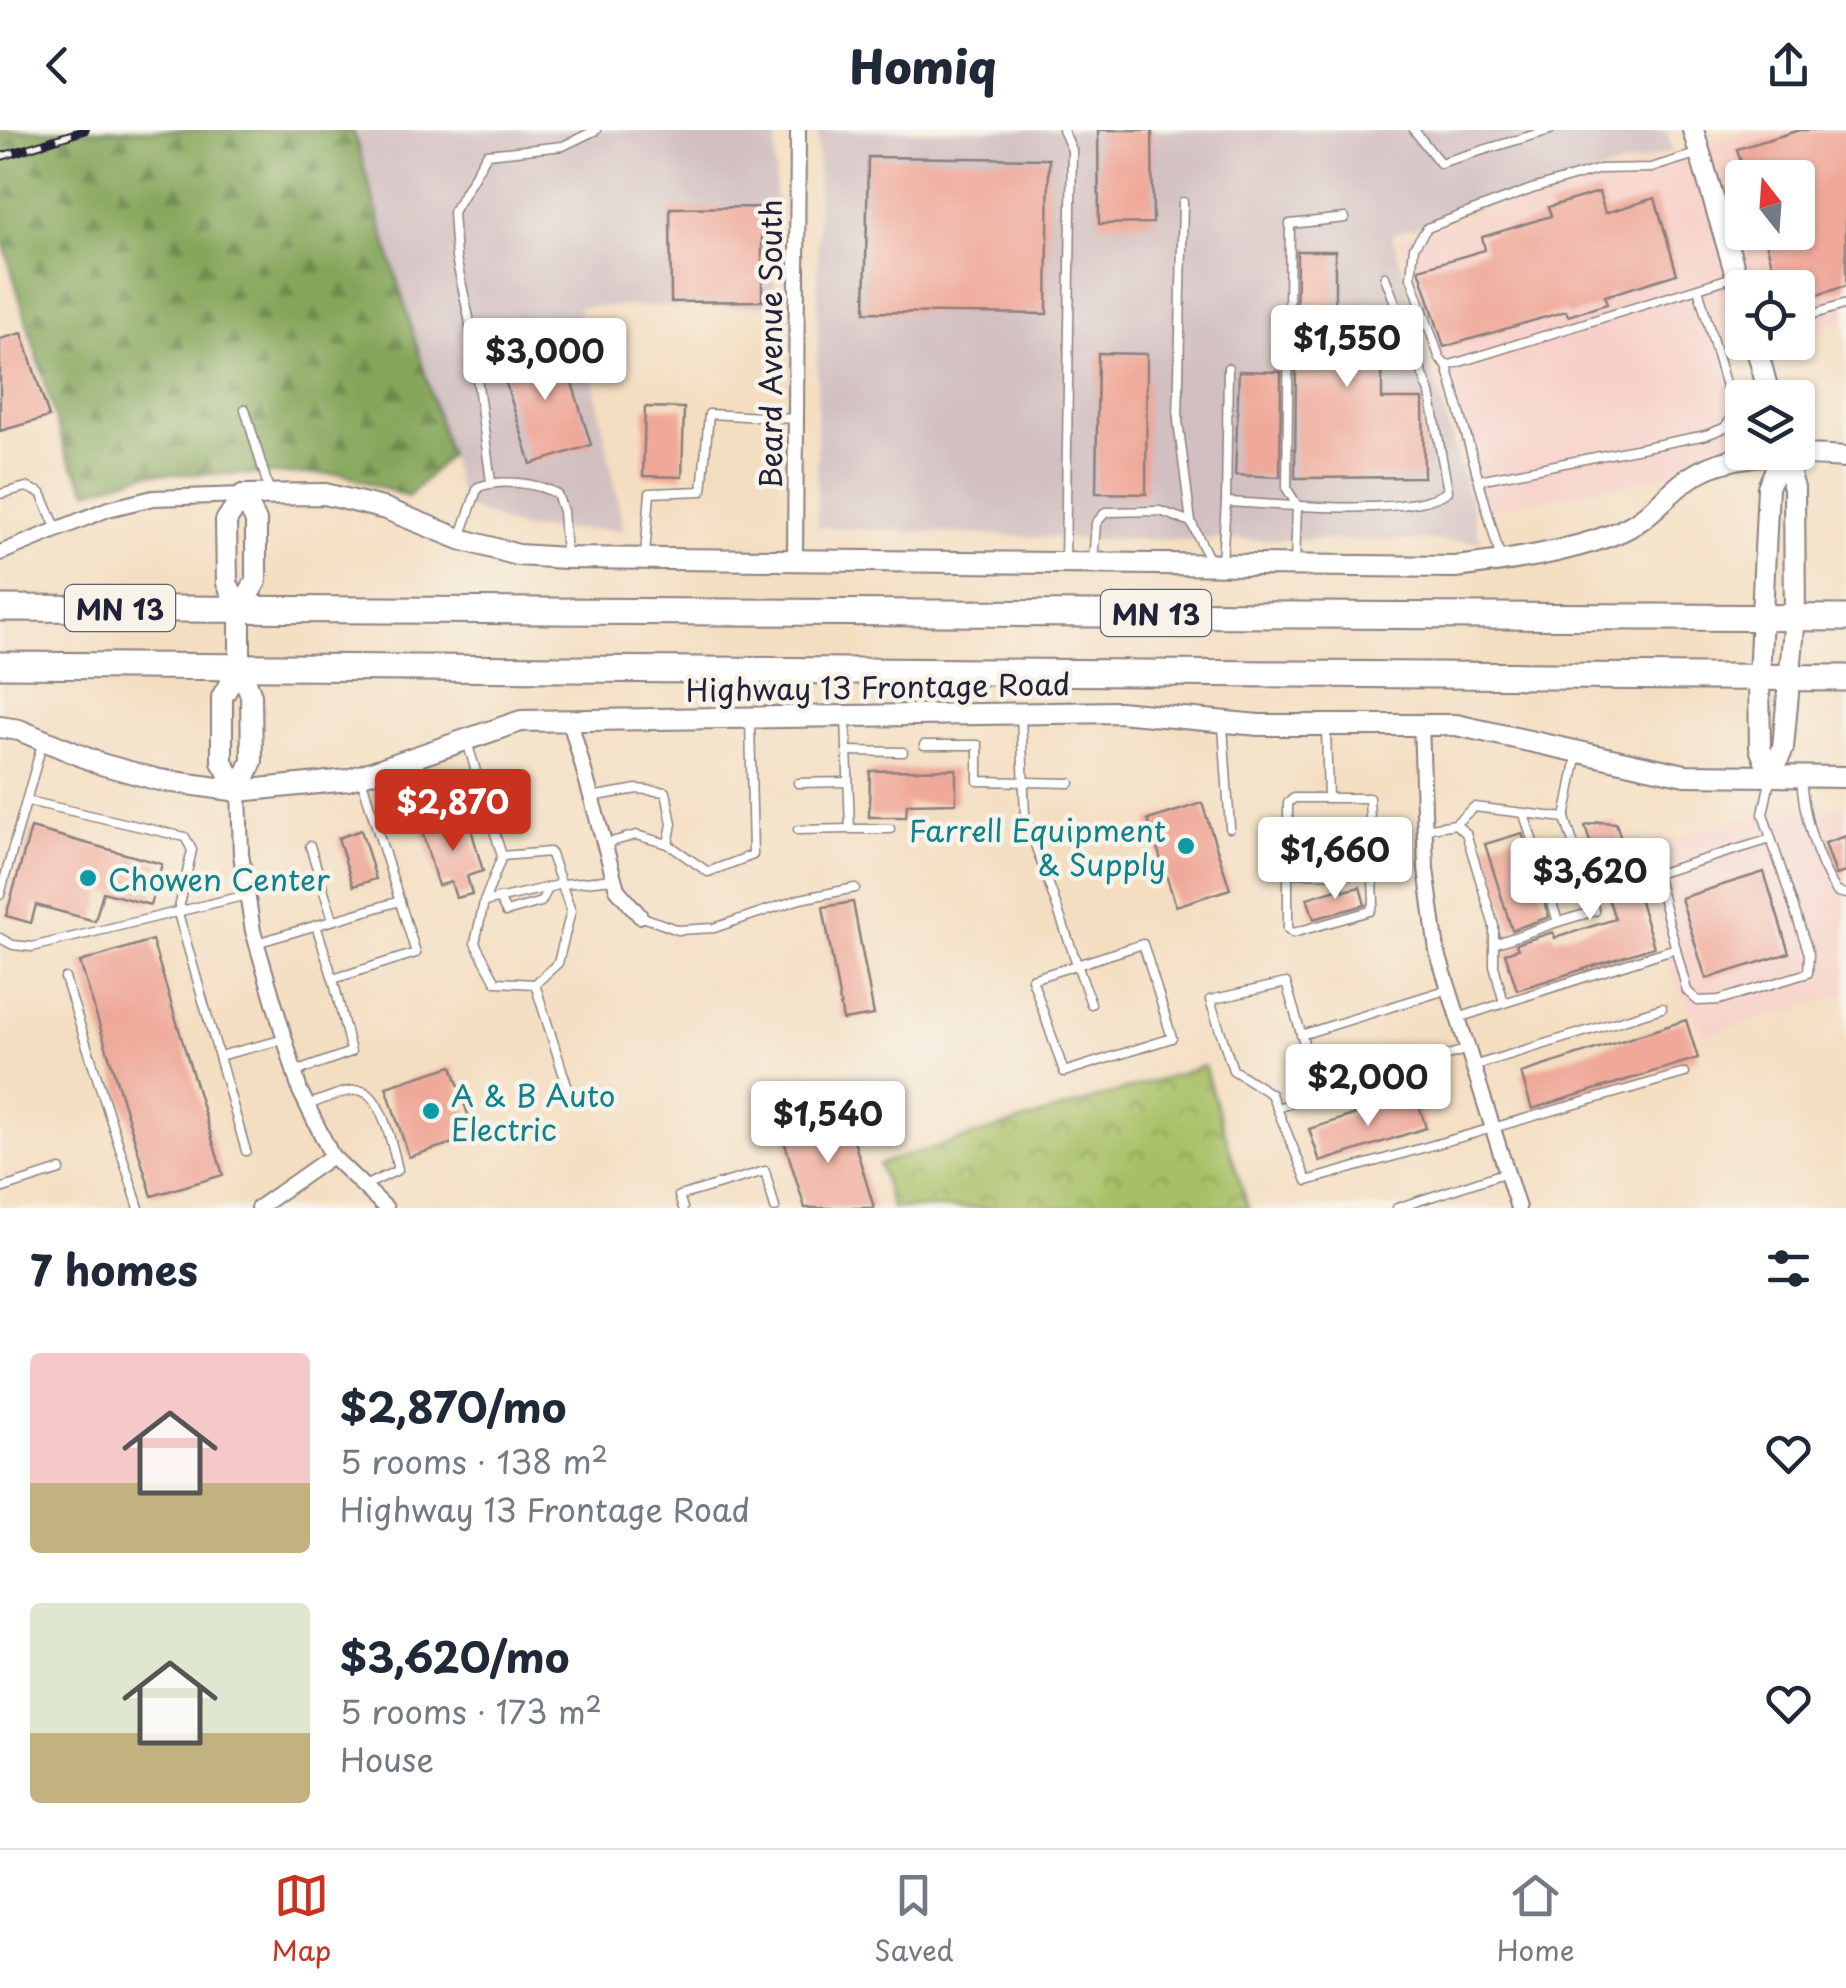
<!DOCTYPE html>
<html lang="en">
<head>
<meta charset="utf-8">
<style>
  :root { --surface:#fff; --page:#f6f6f7; --text:#1f2937; --muted:#747a83; --line:#e0e1e3; --accent:#c8321e }
  body { margin:0; font-family:"Playpen Sans",sans-serif; background:var(--page); color:var(--text); height:100vh; display:flex; flex-direction:column; font-size:38px; white-space:nowrap }
  * { box-sizing:border-box; margin:0 }
  p { font-size:32px; color:var(--muted) }
  .icon { flex:none; width:55px; height:55px; fill:none; stroke:currentColor; stroke-width:2; stroke-linecap:round; stroke-linejoin:round }
  .map { position:relative; height:1078px; overflow:hidden }
  .drawer { display:flex; flex-direction:column; background:var(--surface); flex:1 }
  .drawer>* { flex:none }
  .needle { width:65px; rotate:343deg }
  .buttons { position:absolute; left:1725px; top:30px; display:grid; gap:20px }
  .buttons a { display:grid; place-items:center; width:90px; height:90px; border-radius:10px; background:var(--surface); box-shadow:0 2px 8px #0004; font-size:50px }
  .price { position:absolute; translate:-50% -85px; padding:0 22px; border-radius:10px; background:#fff; color:#222; font-size:32px; line-height:65px; filter:drop-shadow(0 2px 5px #0008) }
  .price::after { content:''; position:absolute; left:50%; top:60px; width:30px; height:22px; margin-left:-15px; background:inherit; clip-path:polygon(0 0,100% 0,50% 100%) }
  .price.on { background:var(--accent); color:#fff }
  ul { padding:0; list-style:none }
  li { display:flex; align-items:center; gap:30px; height:250px; padding:0 30px }
  li span { display:grid; place-items:center; flex:none; width:280px; height:200px; border-radius:10px; color:#555 }
  li>.icon { margin-inline-start:auto }
  span .icon { width:120px; height:120px; fill:#fffc; stroke-width:1 }
  li b { font-size:42px }
  h2 { display:flex; justify-content:space-between; align-items:center; height:120px; padding:0 30px; font-size:42px }
  header { display:flex; justify-content:space-between; align-items:center; height:130px; padding:0 30px; background:var(--surface); font-size:45px; font-weight:800 }
  .tab-bar { display:flex; justify-content:space-around; align-items:center; height:140px; border-top:2px solid var(--line); background:var(--surface); font-size:28px; color:var(--muted) }
  .tab-bar a { display:grid; justify-items:center; gap:5px }
  .tab-bar .on { color:var(--accent) }
  .map>svg:first-child { display:block }
</style>
</head>
<body>
<header><svg class="icon" aria-label="back" viewBox="0 0 24 24"><path d="M15 5l-7 7 7 7"/></svg>Homiq<svg class="icon" aria-label="share" viewBox="0 0 24 24"><path d="M12 15V3M7 8l5-5 5 5M5 13v7h14v-7"/></svg></header>
<div class="map">
<svg width="1846" height="1078" viewBox="0 0 1846 1078">
  <defs>
    <pattern id="forest-firs" width="22" height="20" patternUnits="userSpaceOnUse" patternTransform="scale(2.5)"><rect width="22" height="20" fill="#85a65a"/><path d="M5 1l3.5 6h-7zM16 11l3.5 6h-7z" fill="#6c874c"/></pattern>
    <pattern id="park-crowns" width="20" height="18" patternUnits="userSpaceOnUse" patternTransform="scale(2.5)"><rect width="20" height="18" fill="#a7c065"/><path d="M2 6a3 3 0 1 1 6 0M12 15a3 3 0 1 1 6 0" fill="none" stroke="#889c54"/></pattern>
  </defs>
  <rect width="100%" height="100%" fill="#f7f3e8"/>
  <filter id="ink" filterUnits="userSpaceOnUse"><feTurbulence type="fractalNoise" baseFrequency=".01" numOctaves="2"/><feDisplacementMap in="SourceGraphic" scale="20" xChannelSelector="R" yChannelSelector="G"/><feConvolveMatrix kernelMatrix="1 2 1 2 8 2 1 2 1" color-interpolation-filters="sRGB"/></filter>
  <filter id="wash" filterUnits="userSpaceOnUse"><feTurbulence type="fractalNoise" baseFrequency=".0048" numOctaves="4" result="noise"/><feDisplacementMap in="SourceGraphic" scale="40" xChannelSelector="R" yChannelSelector="G"/><feGaussianBlur stdDeviation="2.25" result="paint"/><feColorMatrix in="noise" values="0 0 0 0 0 0 0 0 0 0 0 0 0 0 0 0 0 1.4 0 .05"/><feComposite in="paint" operator="in"/></filter>
  <g filter="url(#wash)">
    <rect width="100%" height="100%" fill="#f4dec1"/>
    <g fill="#f7d1c9" fill-rule="evenodd">
      <path d="M1756 0H1846V191L1798 206V158H1742V212L1775 213 1733 226 1743 267 1742 297 1734 313 1661 347 1479 381 1399 108ZM1742 48H1798V102H1742Z"/>
      <polygon points="1846,676 1846,864 1705,905 1676,856 1638,719 1752,685"/>
    </g>
    <g fill="#d2bfc1">
      <polygon points="353,0 776,0 774,176 578,177 624,400 521,399 464,376"/>
      <polygon points="818,0 1666,0 1673,21 1392,104 1481,411 1079,409 817,397"/>
    </g>
    <polygon fill="url(#forest-firs)" stroke="#54644a" stroke-width="2.5" points="0,0 353,0 449,325 408,367 343,344 146,344 88,361 66,324 0,101"/>
    <polygon fill="url(#park-crowns)" stroke="#647150" stroke-width="2.5" points="1204,936 1248,1078 892,1078 879,1034"/>
    <g id="blocks">
      <g fill="#efa899">
        <polygon points="1098,0 1152,0 1153,93 1099,94"/>
        <polygon points="1800,0 1846,0 1846,156 1798,171 1798,158 1779,158 1763,102 1798,102 1798,48 1746,48 1737,19"/>
        <polygon points="868,27 1049,29 1047,184 865,182"/>
        <polygon points="1599,62 1605,83 1655,68 1677,144 1605,166 1607,174 1568,186 1566,181 1444,217 1419,139 1485,120 1482,107 1551,86 1548,77"/>
        <polygon points="762,77 762,171 671,172 670,78"/>
        <polygon points="1297,121 1335,121 1335,199 1363,199 1363,179 1382,179 1382,269 1423,269 1424,347 1295,348"/>
        <polygon points="22,203 49,287 0,301 0,209"/>
        <polygon points="560,213 591,315 531,334 499,231"/>
        <polygon points="1098,223 1147,224 1146,364 1096,363"/>
        <polygon points="1239,241 1281,242 1280,347 1235,345"/>
        <polygon points="645,277 684,278 682,347 643,346"/>
        <polygon points="956,639 956,673 907,674 906,687 869,687 870,641"/>
        <polygon points="1202,673 1230,759 1176,776 1148,690"/>
        <polygon points="467,685 483,741 467,746 472,764 456,768 451,752 438,756 421,698 438,696"/>
        <polygon points="1599,692 1616,693 1654,817 1517,860 1505,823 1518,819 1516,814 1553,802 1555,808 1615,789 1585,696"/>
        <polygon points="31,698 162,734 150,775 103,762 95,791 36,775 31,793 6,786"/>
        <polygon points="361,700 376,749 353,756 338,708"/>
        <polygon points="1522,703 1549,787 1512,800 1485,714"/>
        <polygon points="1846,706 1846,742 1836,745 1825,713"/>
        <polygon points="1764,742 1789,823 1706,849 1681,768"/>
        <polygon points="1343,757 1344,761 1360,757 1365,775 1314,789 1307,768"/>
        <polygon points="853,772 874,885 843,890 823,777"/>
        <polygon points="152,810 223,1045 152,1066 80,832"/>
        <polygon points="1686,890 1698,928 1532,979 1521,943"/>
        <polygon points="452,936 475,1006 409,1027 386,957"/>
        <polygon points="1416,965 1426,998 1320,1032 1309,999"/>
        <polygon points="846,984 874,1078 805,1078 782,1004"/>
      </g>
    </g>
  </g>
  <g filter="url(#ink)">
    <use href="#blocks" fill-opacity="0" stroke="#8b807e" stroke-width="2.5"/>
    <g fill="none" stroke-linecap="round" stroke-linejoin="round">
      <defs>
        <g id="lane">
          <polyline points="1063,0 1072,20 1065,430"/>
          <polyline points="1414,0 1440,33 1550,0"/>
          <polyline points="1183,72 1178,291 1191,392"/>
          <polyline points="1798,189 1846,174"/>
          <polyline points="1447,236 1440,229 1411,147 1414,117 1427,98 1532,59 1600,39 1651,38 1696,24"/>
          <polyline points="245,279 269,360"/>
          <polyline points="1479,350 1706,305 1724,298 1734,285 1698,158"/>
          <polyline points="491,352 469,188 456,128 453,82 487,24 563,16 596,0"/>
          <polyline points="0,364 26,357 41,363 58,402"/>
          <polyline points="1226,372 1228,238"/>
          <path d="M461 405 478 357C501 349 535 352 557 364L563 381 566 426"/>
          <polyline points="645,425 650,363 702,361 709,284 796,289"/>
          <polyline points="1501,430 1447,236 1733,147"/>
          <path d="M1222 431 1226 372C1273 374 1414 388 1448 361L1430 263 1385 147"/>
          <polyline points="1093,432 1096,393 1106,382 1160,381 1191,392 1210,431"/>
          <polyline points="1295,435 1297,375 1287,359 1290,94 1345,88"/>
          <polyline points="1021,584 1025,686 1091,874"/>
          <polyline points="846,587 850,699 890,699"/>
          <polyline points="1223,596 1230,698"/>
          <polyline points="1326,599 1328,668 1294,668 1288,673 1288,799 1293,803 1370,781 1374,772 1369,668 1328,668"/>
          <polyline points="467,612 502,726 484,772 475,813 496,852 535,854 558,833 571,781 550,722 502,726"/>
          <polyline points="924,615 978,615 978,651 1070,653"/>
          <polyline points="847,621 903,622"/>
          <polyline points="417,631 437,689"/>
          <path d="M1801 646C1803 685 1816 730 1837 762L1846 764"/>
          <polyline points="1770,651 1763,684 1809,824 1808,843 1719,870 1698,871 1687,861 1656,744 1771,709"/>
          <polyline points="798,653 848,652"/>
          <polyline points="591,667 637,659 666,662 672,694 668,714 636,705 604,714"/>
          <polyline points="28,671 185,707 192,720 178,783 246,1021"/>
          <polyline points="1524,684 1558,792 1595,781 1565,688"/>
          <polyline points="1455,694 1466,703 1494,796 1494,836 1504,873 1458,888"/>
          <polyline points="1425,699 1455,694 1474,677 1565,688 1578,622"/>
          <polyline points="798,700 850,699"/>
          <polyline points="668,714 708,742 753,725 750,589"/>
          <polyline points="310,716 333,790"/>
          <polyline points="1288,743 1373,744"/>
          <polyline points="0,765 42,614"/>
          <polyline points="499,768 506,782 541,772 549,757"/>
          <polyline points="484,772 563,754 614,749"/>
          <polyline points="640,786 678,800 714,798 800,769 855,758"/>
          <polyline points="316,795 333,849"/>
          <polyline points="0,808 13,815 32,817 247,765"/>
          <polyline points="256,813 400,771"/>
          <polygon points="1143,814 1172,908 1064,942 1032,849"/>
          <polyline points="1494,814 1558,792"/>
          <polyline points="65,848 139,1078"/>
          <polyline points="535,854 569,962"/>
          <polyline points="1504,873 1676,818"/>
          <polyline points="1301,905 1449,859"/>
          <polyline points="1468,919 1319,964 1286,853 1210,870 1233,940 1271,964 1307,1051 1685,943"/>
          <polyline points="219,926 285,909"/>
          <polyline points="1473,936 1662,878"/>
          <polyline points="295,942 351,922 333,849 416,823 361,648"/>
          <path d="M307 975C324 970 345 958 362 961 382 965 394 1022 398 1040L364 1056"/>
          <polyline points="1277,978 1319,964"/>
          <polyline points="0,1059 60,1040"/>
          <polyline points="683,1078 679,1066 765,1041 775,1078"/>
          <polyline points="1397,1078 1507,1042"/>
        </g>
        <g id="street">
          <polyline points="0,423 108,379 153,368 243,365"/>
          <polyline points="795,428 798,0"/>
          <polyline points="570,591 617,759 640,786"/>
          <polyline points="1421,593 1426,739 1437,821 1518,1078"/>
          <polyline points="239,661 241,724 253,801 300,961 332,1026 386,1078"/>
          <polyline points="258,1078 332,1026"/>
        </g>
        <g id="secondary">
          <polyline points="1693,0 1742,165"/>
          <polyline points="1755,212 1770,268"/>
          <path d="M243 365 325 364 386 379 460 409 518 425 566 428 1455 437C1508 431 1565 423 1614 404 1650 390 1660 369 1688 349 1731 318 1796 324 1846 327"/>
          <polyline points="240,479 227,453 226,391 243,365"/>
          <polyline points="0,597 19,600 101,634 159,650 239,661 348,650 521,591 1119,582 1259,595 1456,595 1685,645 1846,647"/>
          <polyline points="1771,646 1760,618 1759,549 1768,357 1783,323"/>
          <polyline points="1771,646 1783,618 1795,487 1794,358 1783,322"/>
          <polyline points="239,661 252,631 251,565 240,536 240,479 256,451 256,391 243,365"/>
          <polyline points="239,661 222,632 222,567 240,536"/>
        </g>
        <g id="highway">
          <polyline points="0,478 1846,488"/>
          <polyline points="0,535 1846,548"/>
        </g>
      </defs>
      <use href="#lane" stroke="#8b807e" stroke-width="11"/>
      <use href="#street" stroke="#8b807e" stroke-width="18"/>
      <use href="#secondary" stroke="#8b807e" stroke-width="24"/>
      <use href="#highway" stroke="#8b807e" stroke-width="29"/>
      <use href="#lane" stroke="#fff" stroke-width="8"/>
      <use href="#street" stroke="#fff" stroke-width="14"/>
      <use href="#secondary" stroke="#fff" stroke-width="20"/>
      <use href="#highway" stroke="#fff" stroke-width="25"/>
      <defs>
        <polyline id="rail" points="0,27 85,0"/>
      </defs>
      <use href="#rail" stroke="#22223b" stroke-width="9"/>
      <use href="#rail" stroke="#f7f3e8" stroke-width="5" stroke-dasharray="15" stroke-linecap="butt"/>
    </g>
  </g>
  <g fill="#0f9aa8" stroke="#f7f3e8" stroke-width="4">
    <circle cx="1186" cy="716" r="10"/>
    <circle cx="88" cy="748" r="10"/>
    <circle cx="431" cy="981" r="10"/>
  </g>
  <g text-anchor="middle" dominant-baseline="central" stroke-width="9" stroke-linejoin="round" paint-order="stroke">
    <g fill="#f7f3e8" stroke="#62616f" stroke-width="2.5">
      <rect x="65" y="455" width="110" height="46" rx="8"/>
      <rect x="1101" y="460" width="110" height="46" rx="8"/>
    </g>
    <g font-size="28" font-weight="bold" fill="#22223b">
      <text x="120" y="478">MN 13</text>
      <text x="1156" y="483">MN 13</text>
    </g>
    <g font-size="30" fill="#22223b" stroke="#f7f3e8">
      <text transform="translate(769 214) rotate(-90)">Beard Avenue South</text>
      <text transform="translate(878 556) rotate(-1)">Highway 13 Frontage Road</text>
    </g>
    <g font-size="30" fill="#0d838f" stroke="#f7f3e8" text-anchor="start">
      <text x="1166" y="699" text-anchor="end">Farrell Equipment<tspan x="1166" dy="34">&amp; Supply</tspan></text>
      <text x="108" y="748">Chowen Center</text>
      <text x="451" y="964">A &amp; B Auto<tspan x="451" dy="34">Electric</tspan></text>
    </g>
  </g>
</svg>
<div class="buttons">
<a><svg class="needle" viewBox="-14 -14 28 28"><path d="M0-13l5 13h-10z" fill="#e53935"/><path d="M0 13l5-13h-10z" fill="#747a83"/></svg></a>
<a><svg class="icon" aria-label="locate" viewBox="0 0 24 24"><circle cx="12" cy="12" r="6"/><path d="M12 2v4M12 18v4M2 12h4M18 12h4"/></svg></a>
<a><svg class="icon" aria-label="layers" viewBox="0 0 24 24"><path d="M12 4l9 5-9 5-9-5zM3 14l9 5 9-5"/></svg></a>
</div>
<b class="price" style="left:1347px;top:260px">$1,550</b>
<b class="price" style="left:545px;top:273px">$3,000</b>
<b class="price on" style="left:453px;top:724px">$2,870</b>
<b class="price" style="left:1335px;top:772px">$1,660</b>
<b class="price" style="left:1590px;top:793px">$3,620</b>
<b class="price" style="left:1368px;top:999px">$2,000</b>
<b class="price" style="left:828px;top:1036px">$1,540</b>
</div>
<section class="drawer">
<h2>7 homes<svg class="icon" aria-label="filters" viewBox="0 0 24 24"><path d="M4 7h16M4 17h16"/><circle cx="9" cy="7" r="2"/><circle cx="15" cy="17" r="2"/></svg></h2>
<ul>
<li><span style="background:linear-gradient(#f6c9c9 65%,#c2b280 0)"><svg class="icon" aria-label="home" viewBox="0 0 24 24"><path d="M3 11l9-7 9 7M6 9v11h12V9"/></svg></span><div><b>$2,870/mo</b><p>5 rooms · 138 m²</p><p>Highway 13 Frontage Road</p></div><svg class="icon" aria-label="heart" viewBox="0 0 24 24"><path d="M12 20l-8-8c-3-5 5-10 8-4 3-6 11-1 8 4z"/></svg></li>
<li><span style="background:linear-gradient(#dfe7d0 65%,#c2b280 0)"><svg class="icon" aria-label="home" viewBox="0 0 24 24"><path d="M3 11l9-7 9 7M6 9v11h12V9"/></svg></span><div><b>$3,620/mo</b><p>5 rooms · 173 m²</p><p>House</p></div><svg class="icon" aria-label="heart" viewBox="0 0 24 24"><path d="M12 20l-8-8c-3-5 5-10 8-4 3-6 11-1 8 4z"/></svg></li>
</ul>
</section>
<nav class="tab-bar">
<a class="on"><svg class="icon" aria-label="map" viewBox="0 0 24 24"><path d="M3 6l6-2 6 2 6-2v14l-6 2-6-2-6 2zM9 4v14M15 6v14"/></svg>Map</a>
<a><svg class="icon" aria-label="saved" viewBox="0 0 24 24"><path d="M7 4h10v16l-5-4-5 4z"/></svg>Saved</a>
<a><svg class="icon" aria-label="home" viewBox="0 0 24 24"><path d="M3 11l9-7 9 7M6 9v11h12V9"/></svg>Home</a>
</nav>
</body>
</html>
